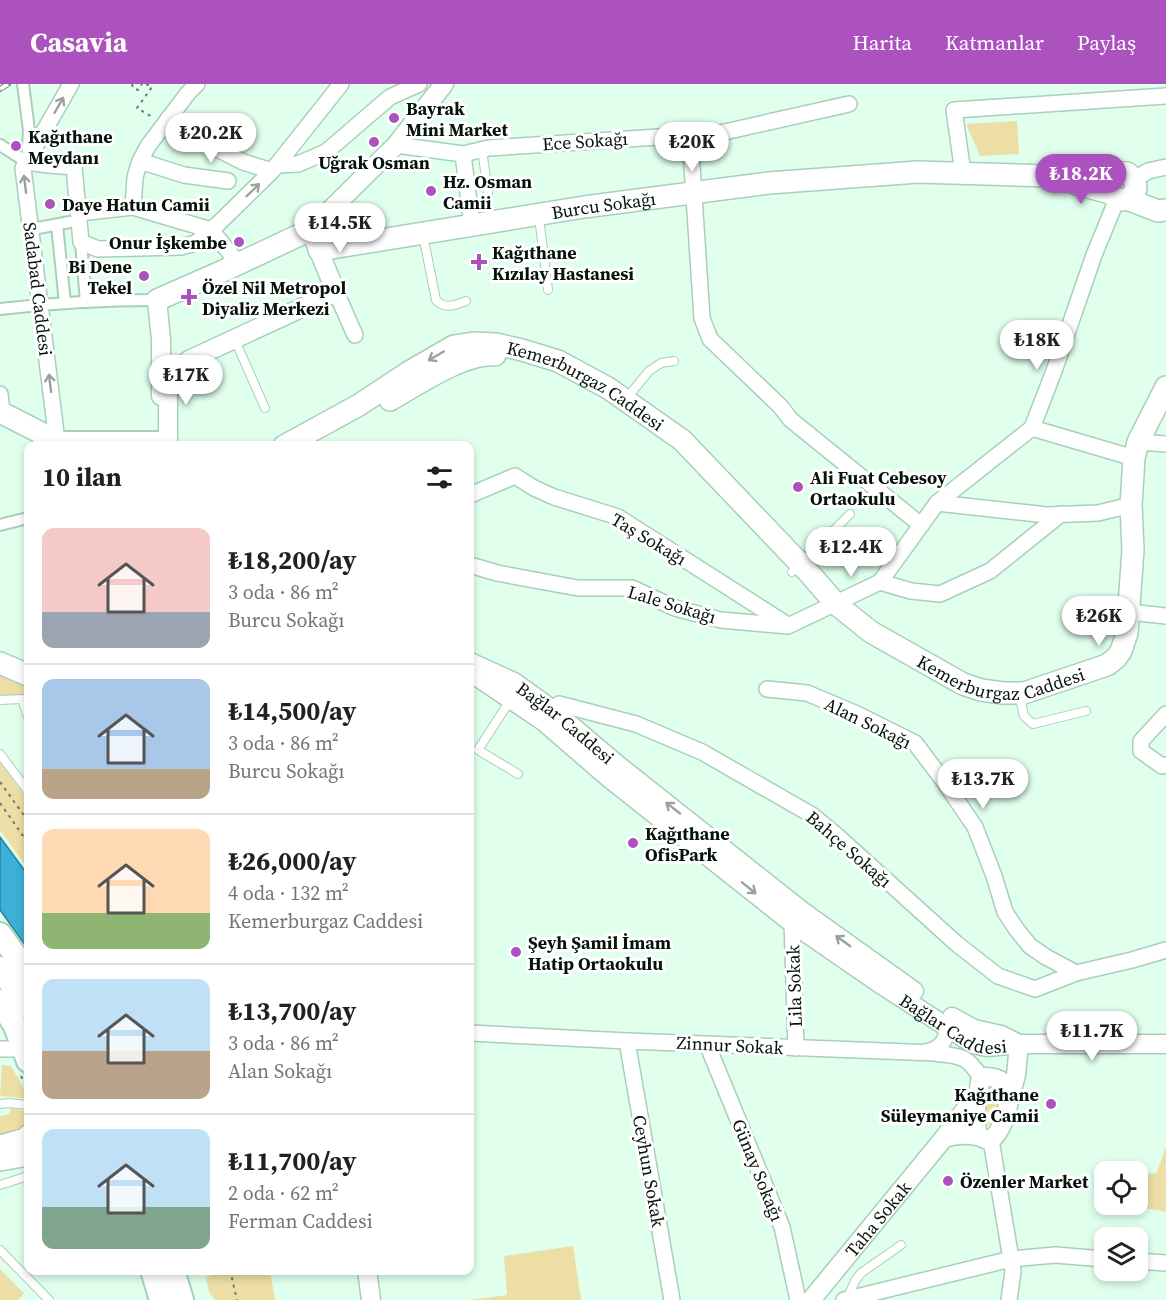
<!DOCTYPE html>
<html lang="tr">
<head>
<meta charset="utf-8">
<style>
  :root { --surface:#fff; --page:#f2f2f2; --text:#202124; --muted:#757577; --line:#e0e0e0; --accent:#ac52be }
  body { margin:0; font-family:"Source Serif 4",serif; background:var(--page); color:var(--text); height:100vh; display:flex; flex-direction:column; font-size:22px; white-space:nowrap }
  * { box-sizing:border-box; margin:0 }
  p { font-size:20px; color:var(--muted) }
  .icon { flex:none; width:33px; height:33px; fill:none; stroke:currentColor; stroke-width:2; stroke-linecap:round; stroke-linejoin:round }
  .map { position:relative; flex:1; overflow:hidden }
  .panel { position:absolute; left:24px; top:357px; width:450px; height:834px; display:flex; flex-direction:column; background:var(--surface); border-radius:12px; box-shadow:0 3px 9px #0003 }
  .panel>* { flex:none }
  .fabs { position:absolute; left:1094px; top:1077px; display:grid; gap:12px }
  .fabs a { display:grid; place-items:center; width:54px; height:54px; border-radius:12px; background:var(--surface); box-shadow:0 3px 9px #0003; font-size:30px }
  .price { position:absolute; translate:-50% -51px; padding:0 14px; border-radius:21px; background:#fff; color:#222; font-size:20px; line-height:39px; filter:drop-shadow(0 2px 3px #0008) }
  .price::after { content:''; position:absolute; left:50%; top:36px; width:18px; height:14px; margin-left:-9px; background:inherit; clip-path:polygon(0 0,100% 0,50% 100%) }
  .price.active { background:var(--accent); color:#fff }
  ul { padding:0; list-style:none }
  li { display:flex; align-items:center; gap:18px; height:150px; padding:0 18px }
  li+li { border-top:2px solid var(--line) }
  li span { display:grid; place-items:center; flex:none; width:168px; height:120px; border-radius:12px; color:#555 }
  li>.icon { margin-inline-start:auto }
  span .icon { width:72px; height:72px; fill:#fffc; stroke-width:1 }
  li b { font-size:26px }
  h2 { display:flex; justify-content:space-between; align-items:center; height:72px; padding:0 18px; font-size:26px }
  header { display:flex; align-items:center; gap:36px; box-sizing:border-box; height:84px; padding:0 30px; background:var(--accent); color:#fff }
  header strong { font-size:28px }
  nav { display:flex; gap:33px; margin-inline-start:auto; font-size:21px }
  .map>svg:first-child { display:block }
</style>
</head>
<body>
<header>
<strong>Casavia</strong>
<nav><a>Harita</a><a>Katmanlar</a><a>Paylaş</a></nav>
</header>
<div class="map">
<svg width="1166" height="1216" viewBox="0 0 1166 1216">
  <rect width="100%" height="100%" fill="#e0ffed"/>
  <g fill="#ecdea4">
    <polygon points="1017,37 1019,70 980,72 966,40"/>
    <polygon points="0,591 28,603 28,622 25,612 0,613"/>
    <polygon points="0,678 28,716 28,785 0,746"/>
    <polygon points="2,981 11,982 27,1010 23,1014 0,1012"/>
    <path d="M988 1002 997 1005C1000 1017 995 1037 985 1044L980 1041Z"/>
    <polygon points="11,1024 28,1028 28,1042 23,1049 0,1054 0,1032 9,1030"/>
    <polygon points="1166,1063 1166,1128 1129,1121 1137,1120 1137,1088 1156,1090"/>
    <polygon points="573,1162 581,1216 469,1216 507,1211 504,1172"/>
    <polygon points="0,1185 24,1209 18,1216 0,1216"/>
    <polygon points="224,1187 270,1187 275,1216 215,1216 209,1208 206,1193"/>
  </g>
  <polygon fill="#3cb0d8" stroke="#2c819b" stroke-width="1.5" points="0,753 28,791 28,865 0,826"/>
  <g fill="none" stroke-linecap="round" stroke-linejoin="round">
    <defs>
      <g id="service">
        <polyline points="482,65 488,109"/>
        <polyline points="539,133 548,206"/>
        <path d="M423 151 436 216C445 226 455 221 466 217"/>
        <polyline points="235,256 265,324"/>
        <polyline points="626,315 649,287 661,279 674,277"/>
        <polyline points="792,488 850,430"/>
        <polyline points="1019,610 1024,632 1033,640 1086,627"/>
        <polyline points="511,615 478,666 518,690"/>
        <polyline points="0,616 22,615 28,633"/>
        <polyline points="0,670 28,707"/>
        <polyline points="0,1020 9,1019 28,1021"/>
        <polyline points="0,1101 28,1092"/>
        <polyline points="0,1166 49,1216"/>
        <polyline points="847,1215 855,1197 861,1189 901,1161"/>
      </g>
      <g id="pedestrian">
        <polyline points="0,61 27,78 29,46 23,0"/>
        <polyline points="57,141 65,219"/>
        <polyline points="38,144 70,138"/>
        <polyline points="81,158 86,218"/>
        <path d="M0 225C52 219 105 216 157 216"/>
        <polyline points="57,353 161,353"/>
        <polyline points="0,441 28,434"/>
      </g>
      <g id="minor">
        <polyline points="168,35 194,53 243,78 272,87"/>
        <polyline points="690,51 702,234 710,255 780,322 791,336 921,441"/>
        <polyline points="396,61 463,70 472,142"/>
        <polyline points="463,70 489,64 720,49 849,20"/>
        <polyline points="140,77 184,91 228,97"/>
        <polyline points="27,78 48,81 74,83 81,158 98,165 181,163 196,159 219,139 272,87 341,0"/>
        <polyline points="277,81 298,80 326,68 390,13 419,0"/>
        <polyline points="963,89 954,26 1166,12"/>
        <polyline points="1135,95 1148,87 1166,83"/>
        <polyline points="1117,115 1094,171 1054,287 1032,344 1134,374"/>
        <polyline points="133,123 211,146 239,180"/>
        <polyline points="79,129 133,123 135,93 140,77 148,62 188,9 197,0"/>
        <polyline points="336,208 355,251"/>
        <polyline points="0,310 2,329"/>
        <polyline points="1032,344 937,419 1047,431 1098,429 1131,421"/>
        <polyline points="57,357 23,84 71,0"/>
        <polyline points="1138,358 1166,360"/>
        <polyline points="470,411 515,392 534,404 554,413 618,433 786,540"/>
        <polyline points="937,419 880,498 911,507 940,510 990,487 1061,430"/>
        <polyline points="470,481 497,489 578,504 632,504 675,524 721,536 788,542 880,498"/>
        <polyline points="1129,528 1166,532"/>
        <polyline points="767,605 807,609 857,630 915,659 943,696 975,743 994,792 1005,828 1017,846 1030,862 1046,873 1076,889 1132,876 1166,866"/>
        <polyline points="1166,630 1141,657 1141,667 1162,682 1166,681"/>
        <polyline points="546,634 559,620 636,640 702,668 812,731 835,750 957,860 998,892 1035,905 1076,889"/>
        <polyline points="792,839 796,964"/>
        <path d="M470 949 627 957 935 969C961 973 965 970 981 993"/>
        <polyline points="627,957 672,1216"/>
        <polyline points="707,960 782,1143 798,1216"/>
        <polyline points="0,965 24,965"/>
        <path d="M925 968C937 966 944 961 947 948L943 941"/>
        <polyline points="991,1056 1013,1187 1009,1216"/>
        <polyline points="1137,1177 1166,1179"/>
        <polyline points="844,1216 1011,1175 1055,1171 1104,1175"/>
      </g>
      <g id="tertiary">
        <polyline points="157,216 161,255 161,312"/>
        <polyline points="168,362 168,304 174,290 189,276 336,208 310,146 396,61 444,0"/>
        <path id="s1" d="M470 578 514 598 553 626 619 682 802 827 914 907"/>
        <path id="s2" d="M470 590 476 592 543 637 609 694 792 839 882 901 973 960 987 963 1019 960H1166"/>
        <polyline points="952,933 974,945 1001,951 1015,958"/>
        <path d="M981 993C997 992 1003 996 1011 1009 1007 1025 1004 1045 991 1056L985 1055 978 1052C972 1034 978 1011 981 993Z"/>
        <polyline points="1011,1009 1016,991 1019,960"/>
        <path d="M977 1010 944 1054C956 1050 966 1050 978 1052"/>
        <polyline points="367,1186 371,1216"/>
        <path id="s3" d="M811 1216 944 1054"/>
      </g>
      <g id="secondary">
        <polyline points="1127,115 1158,127 1166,126"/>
        <path id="s4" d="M319 166 584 123 769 99 918 88 1050 92 1069 95 1077 100 1110 109 1117 115 1122 116 1127 115 1134 109 1136 105 1135 95 1127 89C1114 87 1106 96 1110 109"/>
        <polyline points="157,216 223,187 310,146"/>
        <path d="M390 316C416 301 465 268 495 271"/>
        <polyline points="0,328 57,357 64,362"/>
        <path id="s5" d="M284 362 359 321 409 288 454 262 473 259 496 260 522 266 558 277 608 304 682 356 809 489 836 520 871 548 963 600 981 606 1003 609H1024L1107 581 1116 574 1121 567 1127 549 1133 466 1131 421 1134 374 1138 358 1166 303"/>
        <polyline points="0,579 28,591"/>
        <polyline points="0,1062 26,1055 28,1052"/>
        <polyline points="0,1076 28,1071"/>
      </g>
      <g id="primary">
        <polyline points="0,850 28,889"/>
        <polyline points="0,884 28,924"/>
        <polyline points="0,917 15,942 28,977"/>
        <polyline points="152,1186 161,1216"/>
        <polyline points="173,1186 182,1216"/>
      </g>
    </defs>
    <use href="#service" stroke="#a9cfba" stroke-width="10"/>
    <use href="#pedestrian" stroke="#a9cfba" stroke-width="14"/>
    <use href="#minor" stroke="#a9cfba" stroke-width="18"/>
    <use href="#tertiary" stroke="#a9cfba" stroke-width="21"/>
    <use href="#secondary" stroke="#a9cfba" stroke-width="24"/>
    <use href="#primary" stroke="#a9cfba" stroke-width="26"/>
    <g stroke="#687e72" stroke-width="2" stroke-dasharray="3 4.5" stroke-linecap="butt">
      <polyline points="132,0 133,4 138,6 142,0"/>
      <polyline points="146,0 152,3 137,24 154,34"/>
      <polyline points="0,698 28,737"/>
      <polyline points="0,719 28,759"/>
      <polyline points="21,992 28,1006"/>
      <polyline points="230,1186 237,1216"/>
    </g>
    <use href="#service" stroke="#fff" stroke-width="8"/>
    <use href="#pedestrian" stroke="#fff" stroke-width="10"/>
    <use href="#minor" stroke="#fff" stroke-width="15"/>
    <use href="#tertiary" stroke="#fff" stroke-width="18"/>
    <use href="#secondary" stroke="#fff" stroke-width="21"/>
    <use href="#primary" stroke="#fff" stroke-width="22"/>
    <defs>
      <polyline id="rail" points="0,5 8,0"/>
    </defs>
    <use href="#rail" stroke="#778d80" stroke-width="6"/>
    <use href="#rail" stroke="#fff" stroke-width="4" stroke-dasharray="11" stroke-linecap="butt"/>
  </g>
  <defs><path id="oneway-shaft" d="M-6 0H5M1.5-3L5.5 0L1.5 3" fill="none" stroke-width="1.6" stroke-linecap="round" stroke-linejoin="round" transform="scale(1.5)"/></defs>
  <g stroke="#9ba19e">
    <use href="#oneway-shaft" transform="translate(59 21) rotate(-60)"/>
    <use href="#oneway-shaft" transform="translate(25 100) rotate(-97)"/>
    <use href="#oneway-shaft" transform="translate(253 106) rotate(-44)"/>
    <use href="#oneway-shaft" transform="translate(436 272) rotate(150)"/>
    <use href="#oneway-shaft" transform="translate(50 299) rotate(-97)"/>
    <use href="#oneway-shaft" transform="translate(673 724) rotate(-142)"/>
    <use href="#oneway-shaft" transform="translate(749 804) rotate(39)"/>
    <use href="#oneway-shaft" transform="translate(843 857) rotate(-144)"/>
  </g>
  <g fill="#ac52be" stroke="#fff" stroke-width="2">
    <circle cx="394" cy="34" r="6"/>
    <circle cx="374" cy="58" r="6"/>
    <circle cx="16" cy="62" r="6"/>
    <circle cx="431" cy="107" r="6"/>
    <circle cx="50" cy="120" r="6"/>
    <circle cx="239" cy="158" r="6"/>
    <path d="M476 169h6v6h6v6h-6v6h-6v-6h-6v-6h6z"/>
    <circle cx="144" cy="192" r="6"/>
    <path d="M186 204h6v6h6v6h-6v6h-6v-6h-6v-6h6z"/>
    <circle cx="798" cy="403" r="6"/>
    <circle cx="633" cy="759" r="6"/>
    <circle cx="516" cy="868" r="6"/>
    <circle cx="1051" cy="1020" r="6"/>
    <circle cx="948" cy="1097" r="6"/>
  </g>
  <g text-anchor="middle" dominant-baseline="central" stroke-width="6" stroke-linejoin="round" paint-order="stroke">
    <g font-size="18" font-weight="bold" fill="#06130c" stroke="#fff" text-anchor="start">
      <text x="406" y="24">Bayrak<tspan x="406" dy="21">Mini Market</tspan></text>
      <text x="28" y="52">Kağıthane<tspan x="28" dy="21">Meydanı</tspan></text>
      <text x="374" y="78" text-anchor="middle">Uğrak Osman</text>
      <text x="443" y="97">Hz. Osman<tspan x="443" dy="21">Camii</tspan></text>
      <text x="62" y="120">Daye Hatun Camii</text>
      <text x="227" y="158" text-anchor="end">Onur İşkembe</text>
      <text x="492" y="168">Kağıthane<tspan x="492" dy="21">Kızılay Hastanesi</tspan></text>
      <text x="132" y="182" text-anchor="end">Bi Dene<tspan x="132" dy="21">Tekel</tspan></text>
      <text x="202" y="203">Özel Nil Metropol<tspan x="202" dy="21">Diyaliz Merkezi</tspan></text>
      <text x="810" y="393">Ali Fuat Cebesoy<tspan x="810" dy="21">Ortaokulu</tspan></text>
      <text x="645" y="749">Kağıthane<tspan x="645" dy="21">OfisPark</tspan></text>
      <text x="528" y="858">Şeyh Şamil İmam<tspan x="528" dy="21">Hatip Ortaokulu</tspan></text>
      <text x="1039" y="1010" text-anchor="end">Kağıthane<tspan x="1039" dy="21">Süleymaniye Camii</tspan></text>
      <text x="960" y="1097">Özenler Market</text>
    </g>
    <g font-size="18" fill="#06130c" stroke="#fff">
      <text transform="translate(585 57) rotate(-4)">Ece Sokağı</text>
      <text stroke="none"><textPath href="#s4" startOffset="288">Burcu Sokağı</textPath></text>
      <text transform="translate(38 205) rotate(83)">Sadabad Caddesi</text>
      <text stroke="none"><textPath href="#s5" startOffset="339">Kemerburgaz Caddesi</textPath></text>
      <text transform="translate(649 455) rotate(31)">Taş Sokağı</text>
      <text transform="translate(672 520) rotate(17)">Lale Sokağı</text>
      <text stroke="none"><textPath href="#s5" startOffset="864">Kemerburgaz Caddesi</textPath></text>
      <text transform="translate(868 639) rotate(26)">Alan Sokağı</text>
      <text stroke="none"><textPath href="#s1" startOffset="114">Bağlar Caddesi</textPath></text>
      <text transform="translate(849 765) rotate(41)">Bahçe Sokağı</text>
      <text transform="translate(794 902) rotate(-92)">Lila Sokak</text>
      <text stroke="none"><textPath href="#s2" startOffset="600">Bağlar Caddesi</textPath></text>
      <text transform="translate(730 961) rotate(3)">Zinnur Sokak</text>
      <text transform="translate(758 1086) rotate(68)">Günay Sokağı</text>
      <text transform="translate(649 1087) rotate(80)">Ceyhun Sokak</text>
      <text stroke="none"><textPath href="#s3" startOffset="105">Taha Sokak</textPath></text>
    </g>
  </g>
</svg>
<div class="fabs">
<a><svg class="icon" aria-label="locate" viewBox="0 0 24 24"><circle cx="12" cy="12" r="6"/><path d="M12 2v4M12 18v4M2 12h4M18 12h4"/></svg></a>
<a><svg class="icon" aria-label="layers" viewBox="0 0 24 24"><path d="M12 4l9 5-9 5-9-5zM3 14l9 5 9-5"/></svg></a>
</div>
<b class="price" style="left:211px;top:80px">₺20.2K</b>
<b class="price" style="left:692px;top:89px">₺20K</b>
<b class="price active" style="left:1081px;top:121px">₺18.2K</b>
<b class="price" style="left:340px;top:170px">₺14.5K</b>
<b class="price" style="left:1037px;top:287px">₺18K</b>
<b class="price" style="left:186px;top:322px">₺17K</b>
<b class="price" style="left:851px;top:494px">₺12.4K</b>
<b class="price" style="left:1099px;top:563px">₺26K</b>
<b class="price" style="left:983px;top:726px">₺13.7K</b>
<b class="price" style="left:1092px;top:978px">₺11.7K</b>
<section class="panel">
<h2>10 ilan<svg class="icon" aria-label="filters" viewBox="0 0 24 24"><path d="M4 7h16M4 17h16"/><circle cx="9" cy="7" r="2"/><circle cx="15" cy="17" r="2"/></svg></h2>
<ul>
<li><span style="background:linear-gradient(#f6c9c9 70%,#9aa5b1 0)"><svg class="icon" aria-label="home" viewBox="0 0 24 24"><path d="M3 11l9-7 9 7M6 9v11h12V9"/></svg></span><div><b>₺18,200/ay</b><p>3 oda · 86 m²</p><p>Burcu Sokağı</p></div></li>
<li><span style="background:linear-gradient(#a9c7e8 75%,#b9a48a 0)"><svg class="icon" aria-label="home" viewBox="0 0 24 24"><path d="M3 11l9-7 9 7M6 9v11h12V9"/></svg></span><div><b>₺14,500/ay</b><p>3 oda · 86 m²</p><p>Burcu Sokağı</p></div></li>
<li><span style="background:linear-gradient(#ffd9b3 70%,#8fb573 0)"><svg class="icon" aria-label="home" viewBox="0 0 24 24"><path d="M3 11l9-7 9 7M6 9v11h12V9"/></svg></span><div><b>₺26,000/ay</b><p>4 oda · 132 m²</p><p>Kemerburgaz Caddesi</p></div></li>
<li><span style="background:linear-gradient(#bfe0f5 60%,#b9a48a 0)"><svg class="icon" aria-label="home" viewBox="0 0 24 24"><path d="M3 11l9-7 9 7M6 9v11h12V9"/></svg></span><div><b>₺13,700/ay</b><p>3 oda · 86 m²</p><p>Alan Sokağı</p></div></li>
<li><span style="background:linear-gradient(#bfe0f5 65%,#7fa58c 0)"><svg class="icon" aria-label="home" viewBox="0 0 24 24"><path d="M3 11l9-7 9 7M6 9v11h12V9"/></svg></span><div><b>₺11,700/ay</b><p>2 oda · 62 m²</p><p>Ferman Caddesi</p></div></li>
</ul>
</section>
</div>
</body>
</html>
